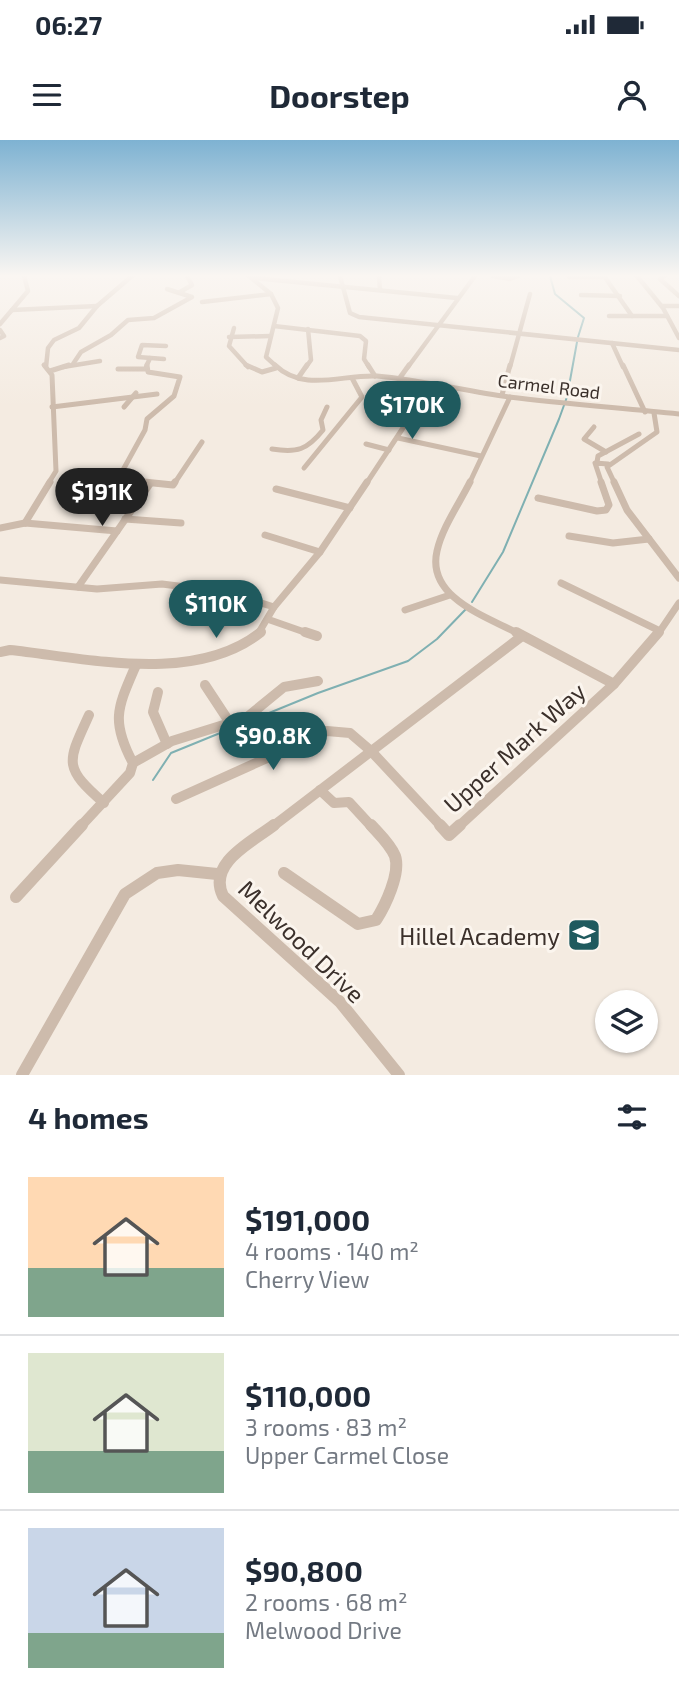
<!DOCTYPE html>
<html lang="en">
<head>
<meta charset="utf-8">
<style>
  :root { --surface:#fff; --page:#f2f2f3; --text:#1f2937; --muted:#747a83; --line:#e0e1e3; --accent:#1f5a5e }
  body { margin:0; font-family:"Exo 2",sans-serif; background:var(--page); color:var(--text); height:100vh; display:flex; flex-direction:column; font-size:26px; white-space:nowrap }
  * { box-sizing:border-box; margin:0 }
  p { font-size:23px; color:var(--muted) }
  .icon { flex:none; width:38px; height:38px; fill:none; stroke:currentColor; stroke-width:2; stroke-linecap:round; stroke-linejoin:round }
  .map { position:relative; height:935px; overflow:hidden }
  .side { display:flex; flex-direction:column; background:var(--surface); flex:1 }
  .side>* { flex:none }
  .fabs { position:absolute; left:595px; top:850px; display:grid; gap:14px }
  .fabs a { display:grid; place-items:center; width:63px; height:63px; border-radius:50%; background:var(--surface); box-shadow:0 2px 5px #0004; font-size:35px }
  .price { position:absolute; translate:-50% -60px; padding:0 16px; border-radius:24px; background:var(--accent); color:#fff; font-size:23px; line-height:46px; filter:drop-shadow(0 2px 4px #0008) }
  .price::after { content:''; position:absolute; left:50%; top:42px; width:21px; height:16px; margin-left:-10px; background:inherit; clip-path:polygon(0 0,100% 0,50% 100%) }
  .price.active { background:#222; color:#fff }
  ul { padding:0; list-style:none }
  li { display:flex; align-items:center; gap:21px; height:175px; padding:0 28px }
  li+li { border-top:2px solid var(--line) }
  li span { display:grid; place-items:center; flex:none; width:196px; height:140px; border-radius:0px; color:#555 }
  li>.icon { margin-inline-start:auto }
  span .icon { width:84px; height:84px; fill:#fffc; stroke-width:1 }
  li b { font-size:30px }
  h2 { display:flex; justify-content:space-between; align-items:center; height:84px; padding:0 28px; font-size:30px }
  .status { display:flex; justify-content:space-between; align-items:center; height:49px; padding:0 35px; background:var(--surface); direction:ltr }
  .status svg { height:19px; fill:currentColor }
  header { display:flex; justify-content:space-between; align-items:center; height:91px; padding:0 28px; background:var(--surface); font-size:32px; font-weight:700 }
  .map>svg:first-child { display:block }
</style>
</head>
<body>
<div class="status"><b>06:27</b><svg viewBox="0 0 49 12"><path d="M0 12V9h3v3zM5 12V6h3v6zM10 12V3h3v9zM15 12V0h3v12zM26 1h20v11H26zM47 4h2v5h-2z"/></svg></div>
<header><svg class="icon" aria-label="menu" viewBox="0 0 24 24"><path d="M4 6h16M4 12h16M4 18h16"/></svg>Doorstep<svg class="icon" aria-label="person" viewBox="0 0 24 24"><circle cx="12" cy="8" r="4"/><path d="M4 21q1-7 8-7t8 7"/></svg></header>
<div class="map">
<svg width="679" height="935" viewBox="0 0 679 935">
  <rect width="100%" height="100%" fill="#f4ebe1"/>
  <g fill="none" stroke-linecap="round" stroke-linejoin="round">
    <g stroke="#7fb0b2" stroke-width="2">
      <polyline points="550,136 555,154 584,178 578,197"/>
      <polyline points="472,462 503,412 559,279 567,257 577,202"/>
      <polyline points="153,640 171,613 318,553 408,521 437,499 466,469"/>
    </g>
    <g stroke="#cdbbac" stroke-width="4.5">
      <polyline points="249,136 271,154 278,168 266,217 277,227"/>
      <polyline points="340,136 350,173 359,177 679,210"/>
      <polyline points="379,136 380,150"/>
      <polyline points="493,136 510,139 518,136"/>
      <polyline points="604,136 632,176"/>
      <polyline points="637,136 663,168 679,198"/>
      <polyline points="664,136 660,139 679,156"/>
      <polyline points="569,137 606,137"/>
      <polyline points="254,138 457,158"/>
      <polyline points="180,152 192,145 187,136"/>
      <polyline points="581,155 620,156"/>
      <polyline points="202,162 271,154"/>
      <polyline points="662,166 679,166"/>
      <polyline points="12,170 97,166"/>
      <polyline points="609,176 667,176"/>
      <polyline points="0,184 28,151 24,136"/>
      <polyline points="274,186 360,196 366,201 364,219 369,227"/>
      <polyline points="234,188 229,206 248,227"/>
      <polyline points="0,190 4,196 0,198"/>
      <polyline points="229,197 270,196"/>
      <polyline points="612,203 623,227"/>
      <polyline points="164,219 138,217 142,205 166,206"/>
      <polyline points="73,224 81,212 111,195 128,180 154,178 192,157 167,149"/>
      <polyline points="46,227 48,208 54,200 79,188 97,166 132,136"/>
      <polyline points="63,227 100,221"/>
      <polyline points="146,227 150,218"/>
      <polyline points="306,227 311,220 308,189"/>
      <polyline points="408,227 475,136"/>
      <polyline points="510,227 530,154"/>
    </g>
    <g stroke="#cdbbac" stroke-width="5">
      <polyline points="44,225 52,235 56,331 48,344"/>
      <polyline points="147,225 148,232 180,237 174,256 147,279 145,290 118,339 160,344"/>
      <polyline points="246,225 262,232 276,228"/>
      <path d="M275 225C304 253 343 234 377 236 421 240 465 251 509 257 565 264 622 268 679 274"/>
      <polyline points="368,225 375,236"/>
      <polyline points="623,225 645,272"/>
      <polyline points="118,229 145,229"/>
      <polyline points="50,231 69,225"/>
      <polyline points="298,238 307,225"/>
      <polyline points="399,239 409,225"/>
      <polyline points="502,255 510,225"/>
      <polyline points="52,267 157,254"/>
      <polyline points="124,267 136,253"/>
      <polyline points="594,287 584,299 606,312"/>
      <polyline points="398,298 481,316"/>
      <polyline points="366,304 389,310"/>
      <path d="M272 309C297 313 307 310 323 290L321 280 327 267"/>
      <polyline points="597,322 598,316 639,294"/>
      <polyline points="304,328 362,257 352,238"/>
      <polyline points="174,344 202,302"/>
      <polyline points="366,344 432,244"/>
      <polyline points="469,344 510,257"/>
      <polyline points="602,344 595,323 608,324"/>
      <polyline points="615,344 607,327 657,292 654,273"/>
    </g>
    <g stroke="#cdbbac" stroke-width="7">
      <polyline points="144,342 173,345 175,342"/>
      <path d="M470 342C459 364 442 388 437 411 426 458 488 477 519 494"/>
      <polyline points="614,342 627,370 679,438"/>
      <polyline points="276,349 350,368"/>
      <polyline points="538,358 597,371 606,370 609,365 601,342"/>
      <polyline points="125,379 181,383"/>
      <polyline points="25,383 50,342"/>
      <polyline points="0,388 25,383 117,391"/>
      <polyline points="265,395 320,412"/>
      <polyline points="569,396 613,403 649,399"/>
      <polyline points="0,440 97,449 162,444 226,452 274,467"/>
      <polyline points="561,443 660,491"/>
      <polyline points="78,447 150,344"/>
      <polyline points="405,470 450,455"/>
      <polyline points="270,480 310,494"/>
      <polyline points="258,494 274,467 320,412 367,342"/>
      <polyline points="658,494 679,463"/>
    </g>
    <g stroke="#cdbbac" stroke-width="10">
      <polyline points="305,492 317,496"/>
      <polyline points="516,492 614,544"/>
      <path d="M0 512 10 510C87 518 195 545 261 492"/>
      <polyline points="205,545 230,583"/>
      <polyline points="158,552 153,572 167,604"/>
      <path d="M89 575C67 623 63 627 104 663"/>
      <polyline points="133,623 172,601 246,578 284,547 318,541"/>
      <polyline points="320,650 334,663 349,662 372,687"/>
      <polyline points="176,659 327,591 350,593 371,611 442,687"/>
      <path d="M80 687 130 633 133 623C110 580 118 567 136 525"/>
      <polyline points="272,687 522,496"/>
      <polyline points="458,687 614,544 659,492"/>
    </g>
    <g stroke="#cdbbac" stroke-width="12">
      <path d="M274 685C252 702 207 723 223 756L340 862 399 935"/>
      <polyline points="440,685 449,695 460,685"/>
      <path d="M284 733 358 784 376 780C385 766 401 733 395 716 390 704 380 695 371 685"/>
      <polyline points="16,757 82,685"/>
      <polyline points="22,935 125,754 157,733 178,730 217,734"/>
    </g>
  </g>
  <linearGradient id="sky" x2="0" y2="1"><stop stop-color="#7eb2d2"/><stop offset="0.51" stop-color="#faf6f2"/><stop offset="1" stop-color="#faf6f2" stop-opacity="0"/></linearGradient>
  <rect width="679" height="266" fill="url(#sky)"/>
  <defs>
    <symbol id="school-square" viewBox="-11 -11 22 22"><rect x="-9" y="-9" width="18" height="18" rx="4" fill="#1f5a5e" stroke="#fbf5ee"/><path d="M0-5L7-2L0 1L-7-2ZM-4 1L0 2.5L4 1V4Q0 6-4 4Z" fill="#fff"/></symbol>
  </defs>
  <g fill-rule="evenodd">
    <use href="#school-square" x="565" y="776" width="38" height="38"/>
  </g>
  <g text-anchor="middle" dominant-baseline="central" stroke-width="6" stroke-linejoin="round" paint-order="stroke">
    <g font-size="18" fill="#3b302b" stroke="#fbf5ee">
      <text transform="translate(549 246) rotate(7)">Carmel Road</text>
    </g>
    <g font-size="24" fill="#3b302b" stroke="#fbf5ee">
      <text transform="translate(514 607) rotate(-42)">Upper Mark Way</text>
      <text transform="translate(302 801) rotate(44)">Melwood Drive</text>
    </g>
    <g font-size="24" fill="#3b302b" stroke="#fbf5ee" text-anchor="end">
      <text x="560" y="795">Hillel Academy</text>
    </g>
  </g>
</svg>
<div class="fabs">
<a><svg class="icon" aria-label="layers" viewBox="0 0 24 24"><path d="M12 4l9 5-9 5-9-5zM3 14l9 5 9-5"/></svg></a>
</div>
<b class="price" style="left:412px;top:301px">$170K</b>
<b class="price active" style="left:102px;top:388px">$191K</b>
<b class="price" style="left:216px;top:500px">$110K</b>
<b class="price" style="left:273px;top:632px">$90.8K</b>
</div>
<section class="side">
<h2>4 homes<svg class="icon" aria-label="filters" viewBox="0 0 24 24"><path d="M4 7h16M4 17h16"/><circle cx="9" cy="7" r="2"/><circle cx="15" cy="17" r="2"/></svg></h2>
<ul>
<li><span style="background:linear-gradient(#ffd9b3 65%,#7fa58c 0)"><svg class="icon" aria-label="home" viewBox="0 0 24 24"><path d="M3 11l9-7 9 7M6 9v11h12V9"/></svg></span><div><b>$191,000</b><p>4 rooms · 140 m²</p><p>Cherry View</p></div></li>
<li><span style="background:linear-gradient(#dfe7d0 70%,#7fa58c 0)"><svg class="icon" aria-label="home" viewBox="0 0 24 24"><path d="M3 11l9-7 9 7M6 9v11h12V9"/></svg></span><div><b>$110,000</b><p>3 rooms · 83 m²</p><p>Upper Carmel Close</p></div></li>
<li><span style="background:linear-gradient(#c9d6e8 75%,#7fa58c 0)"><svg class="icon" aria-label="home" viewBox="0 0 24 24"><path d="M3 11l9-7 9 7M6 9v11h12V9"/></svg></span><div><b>$90,800</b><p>2 rooms · 68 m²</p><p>Melwood Drive</p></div></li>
</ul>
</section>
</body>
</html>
